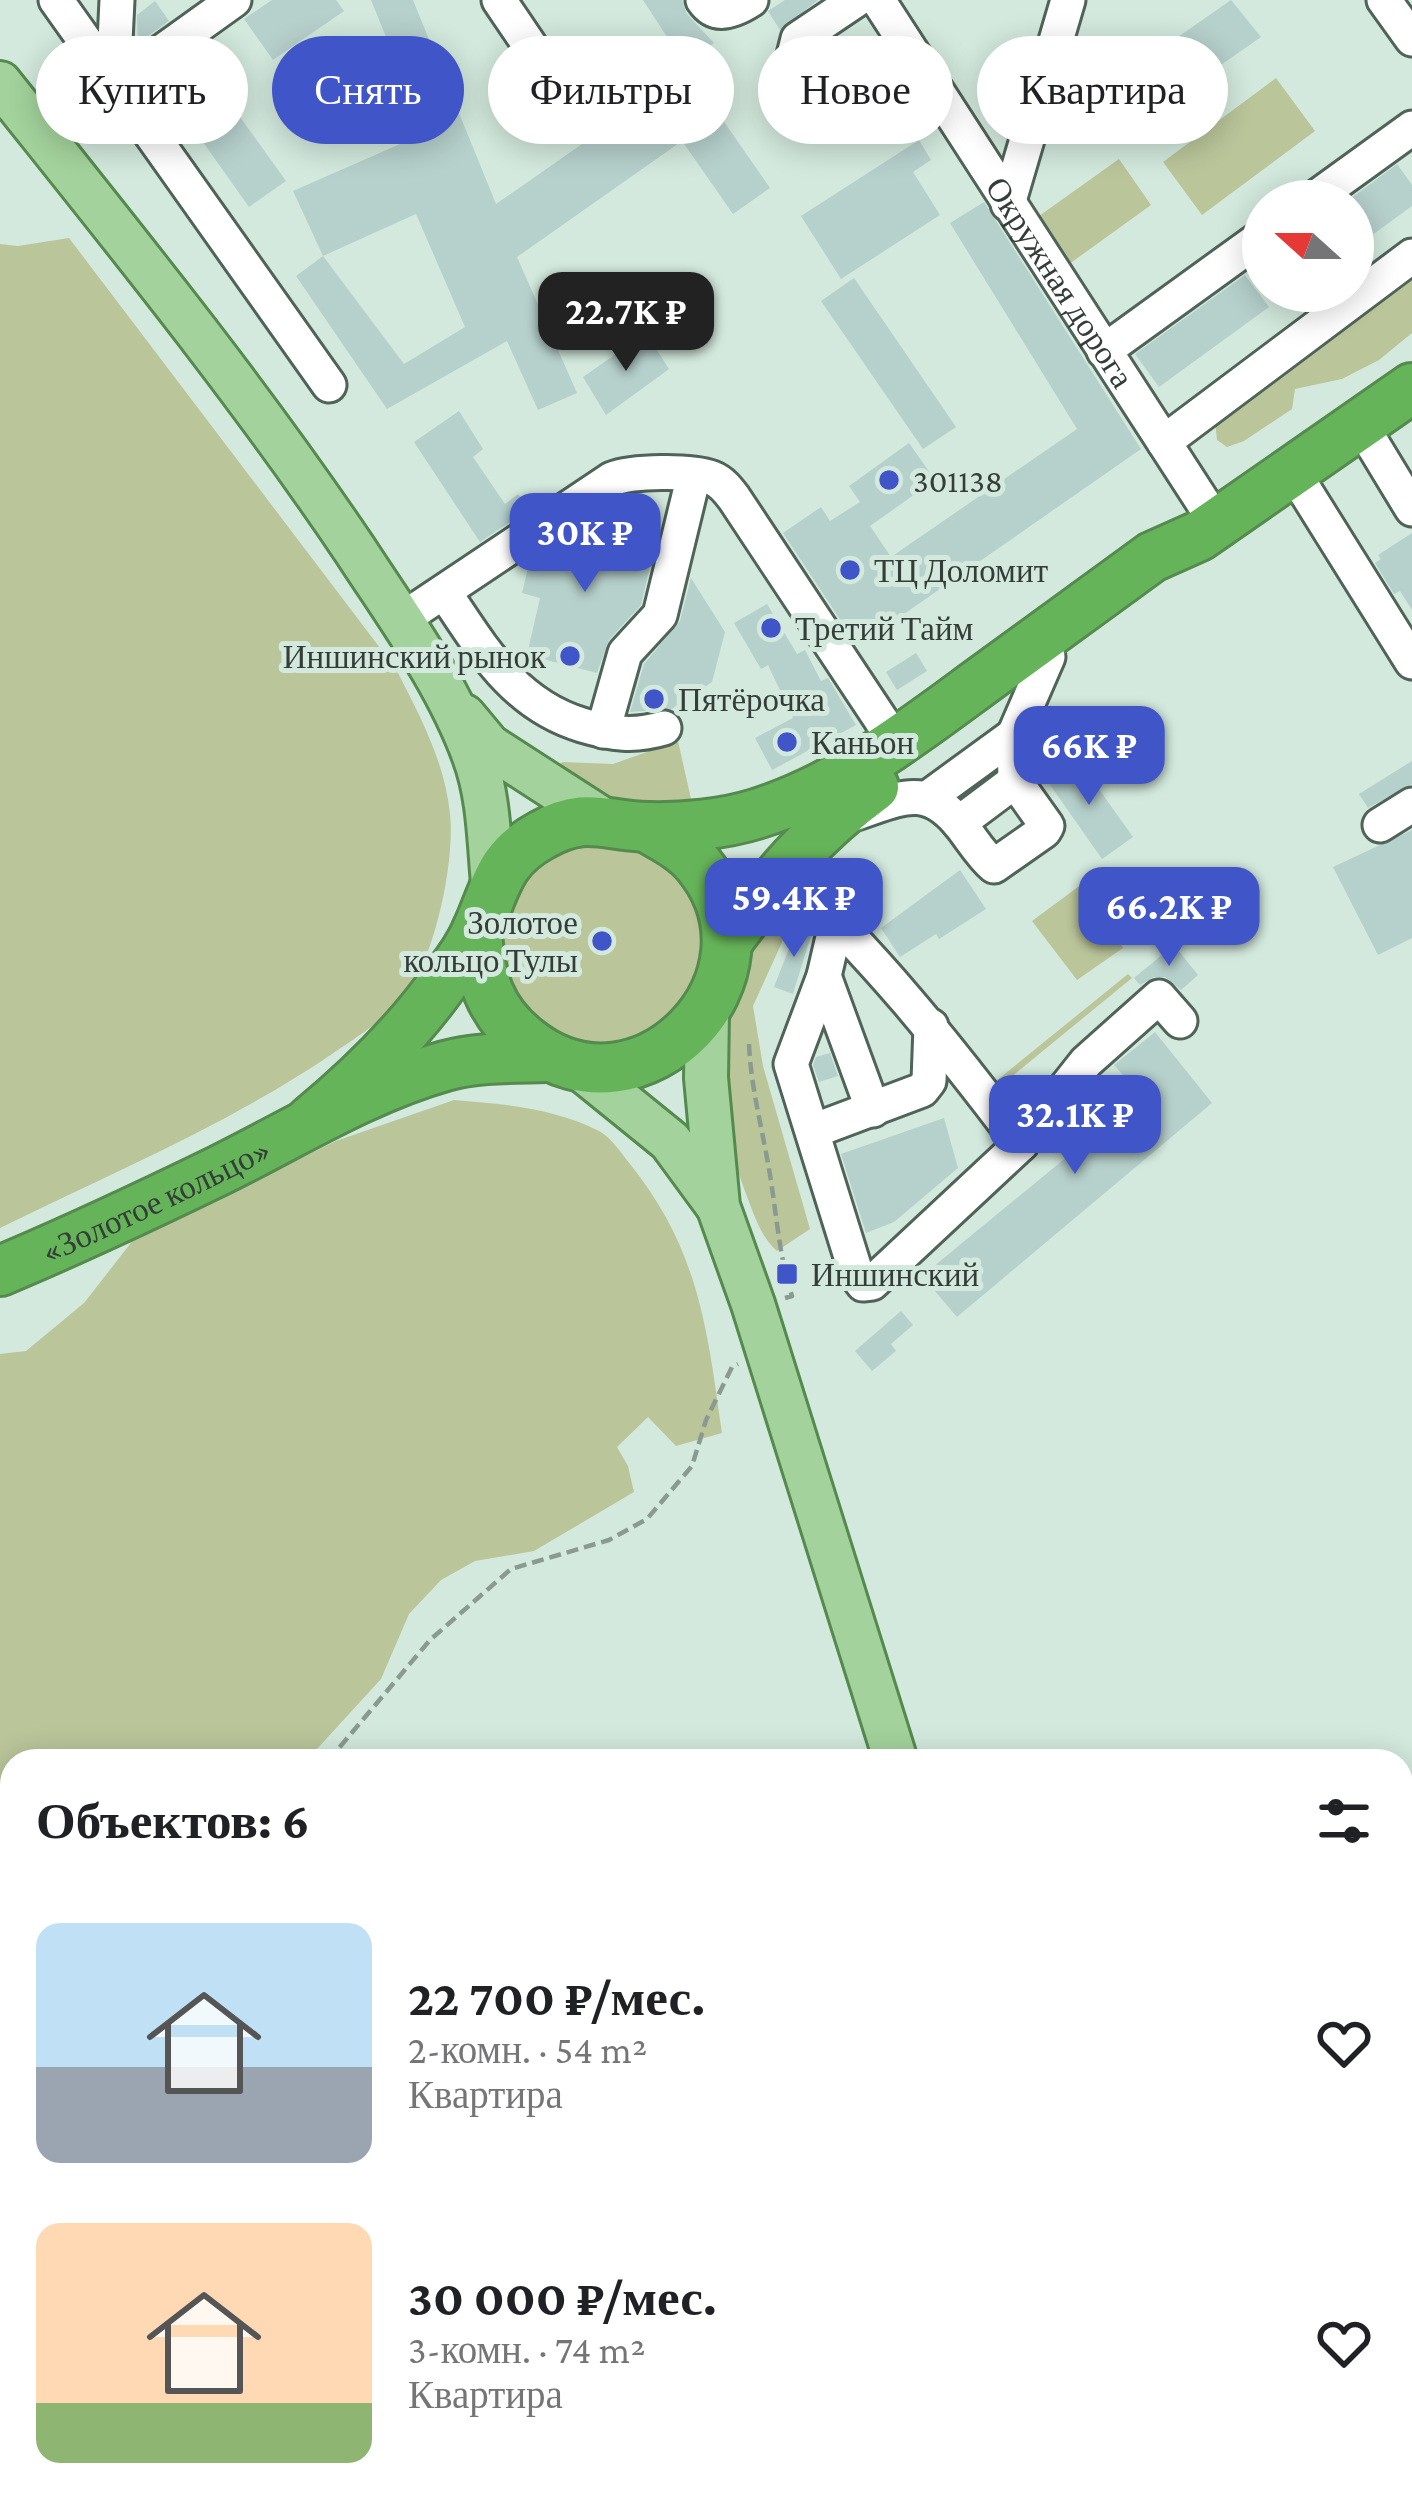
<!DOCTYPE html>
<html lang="ru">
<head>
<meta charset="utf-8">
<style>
  :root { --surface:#fff; --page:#f6f6f6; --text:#202124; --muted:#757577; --accent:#4055c8 }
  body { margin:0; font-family:"Crimson Pro",serif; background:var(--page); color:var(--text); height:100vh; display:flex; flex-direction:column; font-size:45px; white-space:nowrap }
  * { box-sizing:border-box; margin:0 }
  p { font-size:39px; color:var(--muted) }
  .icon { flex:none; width:66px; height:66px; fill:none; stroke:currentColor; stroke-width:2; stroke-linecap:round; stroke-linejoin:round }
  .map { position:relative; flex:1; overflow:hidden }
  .details { position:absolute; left:0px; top:1749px; width:1413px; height:768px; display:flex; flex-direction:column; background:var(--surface); border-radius:36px 36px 0 0; box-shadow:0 6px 30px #0003 }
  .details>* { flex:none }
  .hud { position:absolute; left:36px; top:36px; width:1341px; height:108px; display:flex; gap:24px }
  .needle { width:78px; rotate:291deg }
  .controls { position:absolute; left:1242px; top:180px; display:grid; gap:24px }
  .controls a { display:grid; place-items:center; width:132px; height:132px; border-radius:50%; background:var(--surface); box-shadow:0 6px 30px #0003; font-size:60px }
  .price { position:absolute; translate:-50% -102px; padding:0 27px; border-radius:24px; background:var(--accent); color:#fff; font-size:39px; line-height:78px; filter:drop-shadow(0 3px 6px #0008) }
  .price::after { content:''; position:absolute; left:50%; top:72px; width:36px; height:27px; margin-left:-18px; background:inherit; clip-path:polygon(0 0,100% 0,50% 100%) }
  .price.on { background:#222; color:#fff }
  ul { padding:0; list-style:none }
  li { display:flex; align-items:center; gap:36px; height:300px; padding:0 36px }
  li span { display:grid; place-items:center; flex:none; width:336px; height:240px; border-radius:24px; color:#555 }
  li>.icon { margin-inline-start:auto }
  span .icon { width:144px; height:144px; fill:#fffc; stroke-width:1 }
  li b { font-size:51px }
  h2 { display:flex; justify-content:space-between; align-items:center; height:144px; padding:0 36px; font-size:51px }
  .tag { padding:0 42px; border-radius:54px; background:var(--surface); box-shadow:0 6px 30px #0003; font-size:42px; line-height:108px }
  .tag.on { background:var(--accent); color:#fff }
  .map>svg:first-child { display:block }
</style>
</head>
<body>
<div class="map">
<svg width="1412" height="2517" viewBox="0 0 1412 2517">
  <rect width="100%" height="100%" fill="#d3e9dd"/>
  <g fill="#bac59a">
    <polygon points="1276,78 1315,131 1202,215 1163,162"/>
    <polygon points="1119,159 1151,205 1065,267 1032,221"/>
    <path d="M69 238 396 669C419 714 445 762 450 814 455 861 436 951 409 990 390 1017 358 1036 332 1054 229 1124 112 1173 0 1228V244L18 246Z"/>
    <polygon points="1412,270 1412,333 1379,360 1342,379 1295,389 1292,409 1244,441 1227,447 1217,440 1215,420"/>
    <path d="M678 741 691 799C636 805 597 804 555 766L563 762 613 764Z"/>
    <circle cx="601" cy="945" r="100"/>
    <polygon points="1082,884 1123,948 1077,980 1032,921"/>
    <path d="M787 907 783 940 753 1006 763 1066 810 1229 777 1251C760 1236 754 1214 746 1194 738 1171 728 1147 725 1123 717 1051 730 956 787 907Z"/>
    <polygon points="1128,974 1132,978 1000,1086 996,1081"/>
    <path d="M454 1100C504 1104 553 1108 599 1131 611 1137 621 1153 630 1164 699 1250 707 1328 722 1433L676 1446 648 1417 617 1447 628 1466 634 1492 534 1551 475 1561 441 1580 409 1614 381 1679 306 1761H12V1952L0 1955V1354L26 1351 84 1303 134 1239 336 1141Z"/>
    <polygon points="12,2429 12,2505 502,2505 486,2517 0,2517 0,2432"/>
  </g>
  <g fill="#b6d0cc" fill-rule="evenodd">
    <polygon points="272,0 336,0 344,11 273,60 244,19"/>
    <path d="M371 0H413L496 204 688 70 770 188 733 214 682 141 517 257 577 393 538 410 507 341 387 409 296 276 323 256 293 191 425 133ZM416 214 465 327 404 364 323 256Z"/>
    <polygon points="643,0 682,0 687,14 714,43 684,63"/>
    <polygon points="785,0 818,0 780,30 768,11"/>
    <polygon points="1231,0 1261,37 1152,113 1125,74"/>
    <polygon points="155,1 169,21 138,43 137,15"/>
    <polygon points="195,54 286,181 249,207 159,80"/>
    <polygon points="919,140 931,160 913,172 940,215 841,279 801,216"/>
    <polygon points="1397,164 1412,185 1412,206 1353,249 1353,197"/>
    <polygon points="984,202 1141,449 871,637 862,624 849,633 783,533 821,507 830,521 860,502 849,486 909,443 935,480 870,526 891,557 1077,429 950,223"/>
    <polygon points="1245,275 1269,307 1159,387 1135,354"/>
    <polygon points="854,278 956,427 923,449 821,301"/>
    <polygon points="646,333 669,369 606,415 583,377"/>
    <polygon points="459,411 483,449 473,457 505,504 518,494 529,509 480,542 414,442"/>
    <polygon points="578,527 655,546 641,605 609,640 597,673 527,655 540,598 522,593 530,559 541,551 558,556 562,537"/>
    <polygon points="1412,533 1412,610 1400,591 1394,594 1375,563 1381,559 1378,555"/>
    <polygon points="691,578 725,632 712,682 672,709 630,712 644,664 680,621"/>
    <polygon points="767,604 797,654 805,650 821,681 828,678 856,725 772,770 755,738 793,718 768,665 761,669 734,623"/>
    <polygon points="916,653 927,671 897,690 886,672"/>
    <polygon points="1076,757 1133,837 1102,859 1046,779"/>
    <polygon points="1412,761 1412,784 1368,808 1359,794"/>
    <polygon points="1412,830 1412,938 1378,955 1333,867"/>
    <polygon points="960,870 986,909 939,939 936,934 900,957 881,928"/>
    <polygon points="799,923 813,929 793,994 774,987"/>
    <polygon points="1174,945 1198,975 1181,990 1165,977 1154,977 1140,985 1134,978"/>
    <polygon points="1155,1032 1212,1103 957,1317 922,1276 1141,1096 1114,1065"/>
    <polygon points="830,1053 838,1076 819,1082 813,1065 816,1057"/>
    <polygon points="944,1118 958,1168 894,1222 866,1233 841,1154"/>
    <polygon points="901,1311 913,1325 891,1344 896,1351 872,1371 855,1351"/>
  </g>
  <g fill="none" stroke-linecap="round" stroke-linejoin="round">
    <defs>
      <g id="minor">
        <polyline points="56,0 329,385"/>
        <polyline points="499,0 547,71"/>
        <path d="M703 0C716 19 734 11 751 0"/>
        <path id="s1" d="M878 0 1217 524"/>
        <polyline points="1384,0 1412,39"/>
        <polyline points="113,83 117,0"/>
        <polyline points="782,102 798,39 856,0"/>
        <polyline points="43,137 234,0"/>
        <polyline points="1311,201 1412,128"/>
        <polyline points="1008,204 1068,0"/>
        <polyline points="1104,351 1263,236"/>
        <polyline points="1361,425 1412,509"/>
        <polyline points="1164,442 1412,256"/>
        <polyline points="1294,473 1412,662"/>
        <path d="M444 592C482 648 513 704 582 725 612 734 634 737 664 728"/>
        <path d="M401 620 612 479C632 471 691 470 712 478 722 482 728 490 734 498L897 744"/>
        <polyline points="603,731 625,653 660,615 694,475"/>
        <polyline points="929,797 1014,735"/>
        <path d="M850 815C900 799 926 780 963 828 973 841 982 856 994 866L1044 831 1047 826 1015 781 1014 735 1048 657"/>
        <polyline points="959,823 1015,781"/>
        <polyline points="1380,825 1412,805"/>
        <path d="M781 869C872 952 947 1046 1021 1144"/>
        <polyline points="837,920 824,976 791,1064 857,1276 863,1284 872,1283 1021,1144 1086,1062 1159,997 1180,1021"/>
        <polyline points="824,976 873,1110"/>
        <polyline points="813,1131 922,1090 929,1081 931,1026"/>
      </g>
      <g id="major">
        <path d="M0 83C122 236 246 388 355 550 398 616 447 682 474 756 489 796 489 841 493 883"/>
        <polyline points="464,716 489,746 602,819"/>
        <polyline points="707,1012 706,1078 718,1206 753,1304 896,1761"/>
        <polyline points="580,1068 670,1141 717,1205"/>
        <polyline points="1046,2505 1048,2517"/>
      </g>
      <g id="highway">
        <path d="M477 930C479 977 489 1012 528 1042 641 1131 790 976 698 864 684 847 665 838 646 827"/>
        <path d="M727 942C774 879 810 834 874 787"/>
        <path d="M310 1121C362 1078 410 1031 448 976 459 962 470 946 477 930 496 889 497 859 542 835 586 810 604 826 648 827 682 828 724 824 756 814 839 788 906 737 975 686 1034 643 1093 600 1152 557L1199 536 1412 388"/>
        <path id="s2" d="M0 1271C74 1240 146 1206 218 1171 293 1134 364 1089 445 1066 477 1057 513 1058 546 1057"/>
      </g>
    </defs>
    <use href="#minor" stroke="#4f6359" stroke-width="39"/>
    <use href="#major" stroke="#548a4e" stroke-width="48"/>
    <use href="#highway" stroke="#548a4e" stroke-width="54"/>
    <g stroke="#8a9a91" stroke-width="4.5" stroke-dasharray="12 6" stroke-linecap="butt">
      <path d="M749 1044C751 1090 763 1131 770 1175 777 1217 779 1256 792 1296L785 1298"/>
      <polyline points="328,1761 430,1640 511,1569 609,1540 647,1519 692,1466 706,1420 732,1367 738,1364"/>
      <polyline points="0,2119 12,2105"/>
    </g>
    <use href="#minor" stroke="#fff" stroke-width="33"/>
    <use href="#major" stroke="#a3d29c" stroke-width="42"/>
    <use href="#highway" stroke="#66b45a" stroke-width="48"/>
  </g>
  <g fill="#4055c8" stroke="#d3e9dd" stroke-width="4.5">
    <circle cx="889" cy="480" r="12"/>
    <circle cx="850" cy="570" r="12"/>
    <circle cx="771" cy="628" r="12"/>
    <circle cx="570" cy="656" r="12"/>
    <circle cx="654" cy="699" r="12"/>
    <circle cx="787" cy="742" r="12"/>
    <circle cx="602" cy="941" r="12"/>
    <rect x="775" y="1262" width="24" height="24" rx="6"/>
  </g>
  <g text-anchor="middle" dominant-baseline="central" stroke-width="10" stroke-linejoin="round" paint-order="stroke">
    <g font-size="33" fill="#343d38" stroke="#d3e9dd">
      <text stroke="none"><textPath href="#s1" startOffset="336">Окружная дорога</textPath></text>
      <text stroke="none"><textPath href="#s2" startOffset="171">«Золотое кольцо»</textPath></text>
    </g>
    <g font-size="33" fill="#343d38" stroke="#d3e9dd" text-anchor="start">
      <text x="913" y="480">301138</text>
      <text x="874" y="570">ТЦ Доломит</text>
      <text x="795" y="628">Третий Тайм</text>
      <text x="546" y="656" text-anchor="end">Иншинский рынок</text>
      <text x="678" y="699">Пятёрочка</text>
      <text x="811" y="742">Каньон</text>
      <text x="578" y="922" text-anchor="end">Золотое<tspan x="578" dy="38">кольцо Тулы</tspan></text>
      <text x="811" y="1274">Иншинский</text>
    </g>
  </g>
</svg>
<div class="controls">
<a><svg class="needle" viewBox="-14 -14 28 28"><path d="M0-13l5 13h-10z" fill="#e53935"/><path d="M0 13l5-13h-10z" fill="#757577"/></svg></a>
</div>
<b class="price on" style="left:626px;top:374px">22.7K ₽</b>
<b class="price" style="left:585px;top:595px">30K ₽</b>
<b class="price" style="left:1089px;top:808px">66K ₽</b>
<b class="price" style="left:794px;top:960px">59.4K ₽</b>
<b class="price" style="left:1169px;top:969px">66.2K ₽</b>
<b class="price" style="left:1075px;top:1177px">32.1K ₽</b>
<div class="hud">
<a class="tag">Купить</a>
<a class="tag on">Снять</a>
<a class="tag">Фильтры</a>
<a class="tag">Новое</a>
<a class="tag">Квартира</a>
</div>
<section class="details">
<h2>Объектов: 6<svg class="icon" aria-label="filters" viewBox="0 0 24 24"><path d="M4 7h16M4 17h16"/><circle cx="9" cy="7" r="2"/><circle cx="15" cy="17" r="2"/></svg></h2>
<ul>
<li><span style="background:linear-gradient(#bfe0f5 60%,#9aa5b1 0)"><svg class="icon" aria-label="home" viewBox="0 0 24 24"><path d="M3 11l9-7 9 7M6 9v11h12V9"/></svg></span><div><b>22 700 ₽/мес.</b><p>2-комн. · 54 m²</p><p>Квартира</p></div><svg class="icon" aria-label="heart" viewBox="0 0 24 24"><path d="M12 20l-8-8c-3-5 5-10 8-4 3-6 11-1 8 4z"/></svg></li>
<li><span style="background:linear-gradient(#ffd9b3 75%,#8fb573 0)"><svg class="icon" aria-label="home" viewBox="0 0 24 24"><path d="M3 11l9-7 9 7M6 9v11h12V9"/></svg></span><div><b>30 000 ₽/мес.</b><p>3-комн. · 74 m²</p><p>Квартира</p></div><svg class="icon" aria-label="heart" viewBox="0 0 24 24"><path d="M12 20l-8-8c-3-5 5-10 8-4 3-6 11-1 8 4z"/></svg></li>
</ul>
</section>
</div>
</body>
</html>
